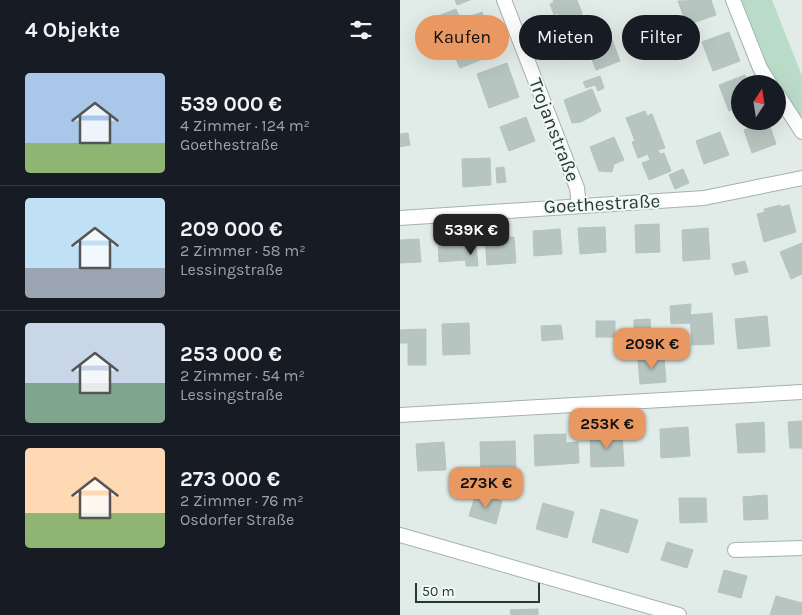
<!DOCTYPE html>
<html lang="de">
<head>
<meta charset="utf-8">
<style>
  :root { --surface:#171b24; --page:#20242c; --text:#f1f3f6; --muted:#9ea1a6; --line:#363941; --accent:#e99861 }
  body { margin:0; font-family:Karla,sans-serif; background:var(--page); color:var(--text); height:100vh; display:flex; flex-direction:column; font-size:19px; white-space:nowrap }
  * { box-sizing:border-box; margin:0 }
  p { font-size:16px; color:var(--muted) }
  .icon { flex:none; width:28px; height:28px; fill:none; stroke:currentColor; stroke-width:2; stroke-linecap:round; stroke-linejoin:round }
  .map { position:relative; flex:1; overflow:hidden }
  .details { display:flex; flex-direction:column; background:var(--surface); width:400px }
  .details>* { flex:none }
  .top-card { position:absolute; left:15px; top:15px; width:311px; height:45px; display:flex; gap:10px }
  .needle { width:32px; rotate:12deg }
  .controls { position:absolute; left:331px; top:75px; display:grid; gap:10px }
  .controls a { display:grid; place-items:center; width:55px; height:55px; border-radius:50%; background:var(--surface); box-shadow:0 5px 20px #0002; font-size:25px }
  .scale { position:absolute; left:15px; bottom:12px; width:125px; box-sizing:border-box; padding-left:5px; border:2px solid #233a38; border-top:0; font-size:14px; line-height:18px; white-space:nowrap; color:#233a38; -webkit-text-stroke:4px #f1f7f5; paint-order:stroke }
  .price { position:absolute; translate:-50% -42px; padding:0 11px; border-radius:10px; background:var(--accent); color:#111; font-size:16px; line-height:32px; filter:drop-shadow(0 1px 2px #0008) }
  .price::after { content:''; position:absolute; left:50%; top:30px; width:15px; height:11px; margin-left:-8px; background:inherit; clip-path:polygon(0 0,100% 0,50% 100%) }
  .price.current { background:#222; color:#fff }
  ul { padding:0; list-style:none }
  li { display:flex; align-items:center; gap:15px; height:125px; padding:0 25px }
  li+li { border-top:1px solid var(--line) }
  li span { display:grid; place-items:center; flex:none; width:140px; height:100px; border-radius:5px; color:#555 }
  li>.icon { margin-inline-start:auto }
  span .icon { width:60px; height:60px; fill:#fffc; stroke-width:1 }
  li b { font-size:21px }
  h2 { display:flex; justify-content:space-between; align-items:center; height:60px; padding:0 25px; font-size:21px }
  .tag { padding:0 18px; border-radius:22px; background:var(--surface); box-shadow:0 5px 20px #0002; font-size:18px; line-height:45px }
  .tag.current { background:var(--accent); color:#111 }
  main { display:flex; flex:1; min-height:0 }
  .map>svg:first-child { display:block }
</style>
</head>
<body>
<main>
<section class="details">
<h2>4 Objekte<svg class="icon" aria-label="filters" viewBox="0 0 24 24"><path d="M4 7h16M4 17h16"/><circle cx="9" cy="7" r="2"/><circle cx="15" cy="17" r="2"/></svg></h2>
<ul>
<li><span style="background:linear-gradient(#a9c7e8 70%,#8fb573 0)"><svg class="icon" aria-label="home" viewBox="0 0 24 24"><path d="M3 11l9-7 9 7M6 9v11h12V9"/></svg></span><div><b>539 000 €</b><p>4 Zimmer · 124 m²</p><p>Goethestraße</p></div></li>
<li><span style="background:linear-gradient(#bfe0f5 70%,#9aa5b1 0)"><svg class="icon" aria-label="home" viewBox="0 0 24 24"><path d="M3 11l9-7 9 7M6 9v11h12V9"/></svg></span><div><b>209 000 €</b><p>2 Zimmer · 58 m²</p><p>Lessingstraße</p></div></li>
<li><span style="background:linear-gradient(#c9d6e8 60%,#7fa58c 0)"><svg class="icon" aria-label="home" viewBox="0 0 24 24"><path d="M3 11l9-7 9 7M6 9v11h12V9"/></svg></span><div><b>253 000 €</b><p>2 Zimmer · 54 m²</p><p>Lessingstraße</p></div></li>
<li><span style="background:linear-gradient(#ffd9b3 65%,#8fb573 0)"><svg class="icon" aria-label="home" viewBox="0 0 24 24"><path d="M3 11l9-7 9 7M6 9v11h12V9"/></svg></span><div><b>273 000 €</b><p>2 Zimmer · 76 m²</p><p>Osdorfer Straße</p></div></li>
</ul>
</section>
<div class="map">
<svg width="402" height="615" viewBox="0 0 402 615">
  <rect width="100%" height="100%" fill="#e1ebe8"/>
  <polygon fill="#bbdbc9" points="340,0 372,0 402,76 402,121 366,64"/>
  <g fill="#b7c5c1" stroke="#b4c4c0">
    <polygon points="55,0 70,0 57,5"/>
    <polygon points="153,0 177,0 182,13 161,21 158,13 154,15 150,4 154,2"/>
    <polygon points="311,0 316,15 287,25 278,1"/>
    <polygon points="56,9 60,19 42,26 38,16"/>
    <polygon points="82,12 86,22 69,28 65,18"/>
    <polygon points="181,13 184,20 172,24 169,18"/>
    <polygon points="86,22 98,53 60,68 55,57 60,55 55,43 51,44 46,33 68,25 69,28"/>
    <polygon points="208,29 220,61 196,70 184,38"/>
    <polygon points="329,32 340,61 313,71 302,42"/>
    <polygon points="107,63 119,97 89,108 77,74"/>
    <polygon points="345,75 348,84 340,84 340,107 329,111 319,85"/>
    <polygon points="200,76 204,88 198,91 195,85 186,88 183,82"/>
    <polygon points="192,89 201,111 181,122 172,123 164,100"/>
    <polygon points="245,111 247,116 252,114 265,148 258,150 260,154 264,153 271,171 249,180 242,163 250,160 248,154 238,158 232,142 235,141 226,118"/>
    <polygon points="126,117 135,141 109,151 100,127"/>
    <polygon points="368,121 376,144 352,153 344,130"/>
    <polygon points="320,132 329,155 304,164 296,141"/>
    <polygon points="8,133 10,145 0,147 0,134"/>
    <polygon points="214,137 224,160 214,164 212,172 199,171 190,147"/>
    <polygon points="90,158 91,185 63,187 62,159"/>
    <polygon points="104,167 106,182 97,183 96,168"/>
    <polygon points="283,169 289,183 275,189 269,175"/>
    <polygon points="380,205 381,207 389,205 396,232 364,242 357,214 365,212 364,209"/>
    <polygon points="259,224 260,252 236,253 235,225"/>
    <polygon points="205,227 206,252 180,254 178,228"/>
    <polygon points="308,228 310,259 283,261 282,230"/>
    <polygon points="160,229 162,254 134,256 133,231"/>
    <polygon points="64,234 66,260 39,262 38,236"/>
    <polygon points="114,237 116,263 87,265 85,238"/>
    <polygon points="19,239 21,262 0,263 0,240"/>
    <polygon points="402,243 402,274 391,279 380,252"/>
    <polygon points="76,245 78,266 66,266 65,246"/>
    <polygon points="345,261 348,272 335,275 332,264"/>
    <polygon points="291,304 290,323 271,324 270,306"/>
    <polygon points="312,313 314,344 292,345 290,315"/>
    <polygon points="367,316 370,346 338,349 335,319"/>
    <polygon points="250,319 251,335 234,336 234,320"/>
    <rect x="196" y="321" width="19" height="16"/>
    <polygon points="69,323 70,354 43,355 42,324"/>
    <polygon points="161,325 163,339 142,341 141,326"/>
    <polygon points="26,329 26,365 8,365 8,343 0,343 0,330"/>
    <polygon points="264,357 266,382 240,384 238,359"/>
    <polygon points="402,421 402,448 390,448 388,422"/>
    <polygon points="364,422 365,452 338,453 336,424"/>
    <polygon points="288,427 290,456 261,458 260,429"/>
    <polygon points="222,433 224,466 191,467 190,434"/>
    <polygon points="166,434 166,443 178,442 179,463 135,466 134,435"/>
    <polygon points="115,441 116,469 81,470 80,442"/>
    <polygon points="44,442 46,470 18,471 16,444"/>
    <polygon points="76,493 102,501 96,524 69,516"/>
    <polygon points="367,495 368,519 344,520 343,497"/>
    <polygon points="279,498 306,498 307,522 280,523"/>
    <polygon points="143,503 174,512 167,538 136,529"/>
    <polygon points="201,509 238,520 228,553 192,542"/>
    <polygon points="267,542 293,550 287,568 261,560"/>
    <polygon points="324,570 347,576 341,598 318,592"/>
    <polygon points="376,596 402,603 402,615 370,615"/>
    <polygon points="138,609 138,615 111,615 110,610"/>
  </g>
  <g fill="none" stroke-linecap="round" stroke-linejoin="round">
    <defs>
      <g id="street">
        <polyline points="104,0 177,188 179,205"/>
        <polyline points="333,0 360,68 370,84"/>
        <polyline points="378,95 402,132"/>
        <polyline points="0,218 304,198 402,178"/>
        <polyline points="0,415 402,392"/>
        <polyline points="0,535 279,615"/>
        <polyline points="335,550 402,548"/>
      </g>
    </defs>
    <use href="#street" stroke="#a4b2b0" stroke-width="16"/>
    <use href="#street" stroke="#fff" stroke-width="14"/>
  </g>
  <g text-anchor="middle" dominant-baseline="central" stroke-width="4" stroke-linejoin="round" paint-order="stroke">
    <g font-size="19" fill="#233a38" stroke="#f1f7f5">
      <text transform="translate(154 130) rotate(69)">Trojanstraße</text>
      <text transform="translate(202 204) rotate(-3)">Goethestraße</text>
    </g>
  </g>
</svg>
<div class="controls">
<a><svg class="needle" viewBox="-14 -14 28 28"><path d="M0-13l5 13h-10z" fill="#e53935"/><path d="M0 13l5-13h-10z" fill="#9ea1a6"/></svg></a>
</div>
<div class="scale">50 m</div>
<b class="price current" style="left:71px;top:256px">539K €</b>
<b class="price" style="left:252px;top:370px">209K €</b>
<b class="price" style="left:207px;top:450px">253K €</b>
<b class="price" style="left:86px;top:509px">273K €</b>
<div class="top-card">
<a class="tag current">Kaufen</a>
<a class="tag">Mieten</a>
<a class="tag">Filter</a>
</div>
</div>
</main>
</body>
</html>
